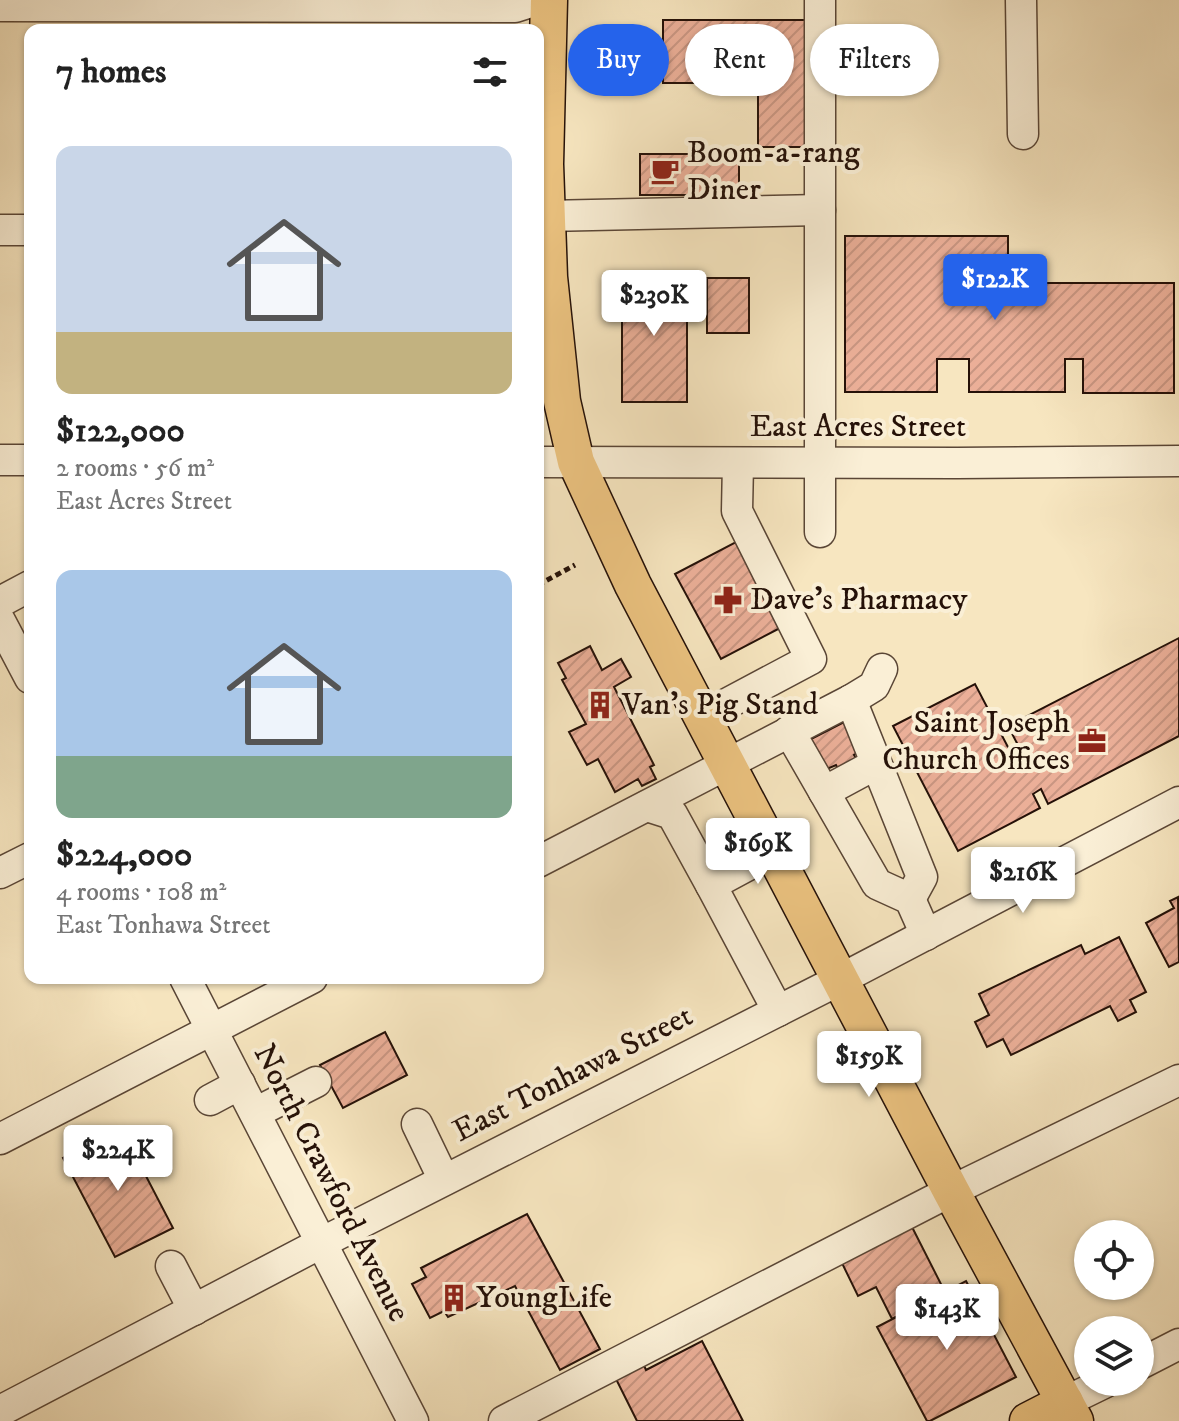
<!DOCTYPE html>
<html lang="en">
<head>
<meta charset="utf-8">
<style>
  :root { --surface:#fff; --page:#f2f2f2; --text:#222; --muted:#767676; --accent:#2563eb }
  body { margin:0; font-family:"IM FELL DW Pica",serif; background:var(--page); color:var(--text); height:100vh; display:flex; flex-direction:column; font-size:30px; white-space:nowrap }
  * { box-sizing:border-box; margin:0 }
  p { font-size:26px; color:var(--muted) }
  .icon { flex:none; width:44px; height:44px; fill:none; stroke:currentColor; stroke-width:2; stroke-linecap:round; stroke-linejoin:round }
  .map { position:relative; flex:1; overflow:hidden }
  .panel { position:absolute; left:24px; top:24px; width:520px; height:960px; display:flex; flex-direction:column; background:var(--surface); border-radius:16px; box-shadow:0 2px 6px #0004 }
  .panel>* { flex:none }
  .guide { position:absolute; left:568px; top:24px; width:490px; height:72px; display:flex; gap:16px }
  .buttons { position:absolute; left:1074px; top:1220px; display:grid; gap:16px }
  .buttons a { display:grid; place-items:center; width:80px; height:80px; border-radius:50%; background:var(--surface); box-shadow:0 2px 6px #0004; font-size:40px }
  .price { position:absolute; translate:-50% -68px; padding:0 18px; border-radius:8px; background:#fff; color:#222; font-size:26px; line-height:52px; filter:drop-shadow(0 2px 4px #0008) }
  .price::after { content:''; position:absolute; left:50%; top:48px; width:24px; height:18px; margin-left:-12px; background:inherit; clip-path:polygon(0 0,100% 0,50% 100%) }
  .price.on { background:var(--accent); color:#fff }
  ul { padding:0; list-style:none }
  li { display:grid; align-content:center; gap:16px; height:424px; padding:0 32px }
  li span { display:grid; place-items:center; height:248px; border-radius:16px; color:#555 }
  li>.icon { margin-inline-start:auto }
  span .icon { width:144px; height:144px; fill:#fffc; stroke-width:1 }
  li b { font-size:34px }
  h2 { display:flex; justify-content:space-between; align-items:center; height:96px; padding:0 32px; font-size:34px }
  .pill { padding:0 28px; border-radius:36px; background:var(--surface); box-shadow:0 2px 6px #0004; font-size:28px; line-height:72px }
  .pill.on { background:var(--accent); color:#fff }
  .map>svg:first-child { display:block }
</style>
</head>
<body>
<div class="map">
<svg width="1179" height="1421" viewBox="0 0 1179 1421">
  <defs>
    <pattern id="building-hatch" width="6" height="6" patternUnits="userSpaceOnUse" patternTransform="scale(2)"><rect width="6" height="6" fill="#ebaf98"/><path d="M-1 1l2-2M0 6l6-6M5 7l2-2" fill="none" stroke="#c99682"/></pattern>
  </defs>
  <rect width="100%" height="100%" fill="#f7e6c0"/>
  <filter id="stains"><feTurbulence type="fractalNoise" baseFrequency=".0025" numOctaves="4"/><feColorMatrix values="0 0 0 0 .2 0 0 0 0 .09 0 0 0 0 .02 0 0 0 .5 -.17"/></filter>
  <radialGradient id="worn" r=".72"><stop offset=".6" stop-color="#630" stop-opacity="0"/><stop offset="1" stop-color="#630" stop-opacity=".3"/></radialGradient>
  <g fill="url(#building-hatch)" stroke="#251108" stroke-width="2">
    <polygon points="663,20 811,20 810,147 758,147 758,83 663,83"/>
    <rect x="640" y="154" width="99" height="41"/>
    <polygon points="845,236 1008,236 1008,283 1174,283 1174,393 1083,393 1083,359 1065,359 1065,392 969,392 969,359 937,359 937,392 845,392"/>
    <rect x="622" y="275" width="65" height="127"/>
    <rect x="707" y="278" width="42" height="55"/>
    <polygon points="736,542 782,627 721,659 675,574"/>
    <polygon points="1179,638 1179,736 1048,804 1041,789 1033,794 1040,808 958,851 893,726 975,684 1010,751 1019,747 1008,726"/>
    <polygon points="590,646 602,670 621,659 631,677 614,687 654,765 650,767 656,779 642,786 638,779 615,792 598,759 587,765 569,732 586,724 562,680 566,678 558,663"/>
    <polygon points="848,720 863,750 854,755 859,764 840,773 836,765 827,769 811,739"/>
    <polygon points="1178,897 1179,962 1169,967 1146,923 1174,908 1170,901"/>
    <polygon points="1119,937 1146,992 1130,1000 1136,1012 1118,1021 1110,1006 1011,1055 1003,1039 987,1047 975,1022 989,1015 979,994 1081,945 1085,954"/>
    <polygon points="385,1032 407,1075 343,1108 320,1065"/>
    <polygon points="121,1128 173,1228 115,1257 63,1158"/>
    <polygon points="527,1214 600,1349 560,1370 515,1286 448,1317 444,1311 430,1318 412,1284 426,1277 421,1268"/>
    <polygon points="911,1225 945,1292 892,1319 876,1287 858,1296 841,1261"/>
    <polygon points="966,1281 1016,1377 930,1421 927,1421 877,1327"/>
    <polygon points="702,1341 743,1421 637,1421 615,1377 643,1363 646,1370"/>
  </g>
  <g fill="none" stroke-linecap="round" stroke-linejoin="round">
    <defs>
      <g id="minor">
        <polyline points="820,0 820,532"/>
        <polyline points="1021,0 1023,134"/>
        <polyline points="0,6 515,7 537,0"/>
        <polyline points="546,216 820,210"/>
        <polyline points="0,230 30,230"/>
        <polyline points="0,460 30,460"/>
        <polyline points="538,462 957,463 1179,461"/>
        <polyline points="0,602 30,586"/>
        <polyline points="0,621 30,678"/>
        <polyline points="851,700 922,877 910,899"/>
        <polyline points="702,717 811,659 737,511 738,463"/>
        <polyline points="789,731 877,884 910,899 926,935"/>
        <polyline points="824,792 876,764"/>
        <polyline points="647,806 672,814 711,885"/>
        <polyline points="774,851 711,885 778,1011"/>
        <polyline points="538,862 851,700 874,686 882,669"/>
        <polyline points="0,873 30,858"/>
        <polyline points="185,978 413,1421"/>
        <polyline points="210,1100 240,1084"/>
        <polyline points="255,1113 316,1082"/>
        <polyline points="417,1124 444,1180"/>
        <polyline points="0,1139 312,978"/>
        <polyline points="171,1266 194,1310"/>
        <polyline points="1140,1364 1179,1344"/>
        <polyline points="1065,1402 1106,1382"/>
        <polyline points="0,1411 321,1243 841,979 1179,802"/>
        <polyline points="504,1421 951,1191 1179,1080"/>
      </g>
      <g id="major">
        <polyline points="549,0 545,164 549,277 562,401 576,462 633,585 951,1191 1075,1421"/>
        <polyline points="1028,1421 1065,1402"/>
      </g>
    </defs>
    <use href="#minor" stroke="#5a4636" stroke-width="33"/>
    <use href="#major" stroke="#251108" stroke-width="39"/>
    <polyline stroke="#251108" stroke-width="5" stroke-dasharray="6 4" stroke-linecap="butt" points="538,585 575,565"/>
    <use href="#minor" stroke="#faefd6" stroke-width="30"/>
    <use href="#major" stroke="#ecc380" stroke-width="36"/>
  </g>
  <defs>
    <symbol id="cafe-bare" viewBox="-9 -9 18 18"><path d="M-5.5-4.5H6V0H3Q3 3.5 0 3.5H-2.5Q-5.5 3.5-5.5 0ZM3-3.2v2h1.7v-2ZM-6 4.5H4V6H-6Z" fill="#8f2418" stroke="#faefd6" stroke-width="2.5" paint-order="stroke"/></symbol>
    <symbol id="pharmacy-bare" viewBox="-9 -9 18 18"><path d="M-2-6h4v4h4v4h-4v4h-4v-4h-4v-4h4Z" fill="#8f2418" stroke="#faefd6" stroke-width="2.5" paint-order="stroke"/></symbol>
    <symbol id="building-bare" viewBox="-9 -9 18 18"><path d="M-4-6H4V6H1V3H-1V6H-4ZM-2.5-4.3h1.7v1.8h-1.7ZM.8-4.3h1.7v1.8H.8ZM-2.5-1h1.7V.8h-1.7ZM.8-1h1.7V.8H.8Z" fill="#8f2418" stroke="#faefd6" stroke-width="2.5" paint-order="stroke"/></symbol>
    <symbol id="office-bare" viewBox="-9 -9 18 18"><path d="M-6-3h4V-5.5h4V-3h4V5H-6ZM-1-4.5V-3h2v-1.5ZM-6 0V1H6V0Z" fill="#8f2418" stroke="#faefd6" stroke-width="2.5" paint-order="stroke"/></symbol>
  </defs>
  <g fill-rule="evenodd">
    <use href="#cafe-bare" x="645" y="151" width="40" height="40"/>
    <use href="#pharmacy-bare" x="708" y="580" width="40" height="40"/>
    <use href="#building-bare" x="580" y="685" width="40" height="40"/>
    <use href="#office-bare" x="1072" y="721" width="40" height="40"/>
    <use href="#building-bare" x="434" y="1278" width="40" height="40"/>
  </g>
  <g text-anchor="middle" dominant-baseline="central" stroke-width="8" stroke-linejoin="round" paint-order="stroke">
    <g font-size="32" fill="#251108" stroke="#faefd6" text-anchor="start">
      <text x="687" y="153">Boom-a-rang<tspan x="687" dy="37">Diner</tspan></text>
      <text x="750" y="600">Dave's Pharmacy</text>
      <text x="622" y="705">Van's Pig Stand</text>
      <text x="1070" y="723" text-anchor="end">Saint Joseph<tspan x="1070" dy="37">Church Offices</tspan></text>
      <text x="476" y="1298">YoungLife</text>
    </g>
    <g font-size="32" fill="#251108" stroke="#faefd6">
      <text x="858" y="427">East Acres Street</text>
      <text transform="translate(573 1074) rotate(-27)">East Tonhawa Street</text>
      <text transform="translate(331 1183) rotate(63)">North Crawford Avenue</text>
    </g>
  </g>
  <rect width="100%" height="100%" filter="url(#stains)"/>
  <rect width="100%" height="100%" fill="url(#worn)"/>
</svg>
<div class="buttons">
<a><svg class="icon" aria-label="locate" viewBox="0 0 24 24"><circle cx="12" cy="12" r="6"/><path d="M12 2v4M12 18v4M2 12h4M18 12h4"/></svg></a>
<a><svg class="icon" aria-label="layers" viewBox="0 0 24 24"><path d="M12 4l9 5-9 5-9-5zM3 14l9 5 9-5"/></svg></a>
</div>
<b class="price on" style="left:995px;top:322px">$122K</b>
<b class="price" style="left:654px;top:338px">$230K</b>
<b class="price" style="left:758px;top:886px">$169K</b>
<b class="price" style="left:1023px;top:915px">$216K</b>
<b class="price" style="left:869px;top:1099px">$159K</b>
<b class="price" style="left:118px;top:1193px">$224K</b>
<b class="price" style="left:947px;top:1352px">$143K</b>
<div class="guide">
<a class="pill on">Buy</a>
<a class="pill">Rent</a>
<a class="pill">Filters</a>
</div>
<section class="panel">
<h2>7 homes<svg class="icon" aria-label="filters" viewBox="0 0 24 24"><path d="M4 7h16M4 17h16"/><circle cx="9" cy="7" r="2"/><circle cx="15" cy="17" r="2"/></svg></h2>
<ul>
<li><span style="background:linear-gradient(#c9d6e8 75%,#c2b280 0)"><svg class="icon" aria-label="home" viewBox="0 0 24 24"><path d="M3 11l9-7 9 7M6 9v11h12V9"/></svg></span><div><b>$122,000</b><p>2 rooms · 56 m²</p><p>East Acres Street</p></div></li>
<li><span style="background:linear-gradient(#a9c7e8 75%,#7fa58c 0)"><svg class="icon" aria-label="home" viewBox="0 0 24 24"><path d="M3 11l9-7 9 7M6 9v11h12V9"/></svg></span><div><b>$224,000</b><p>4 rooms · 108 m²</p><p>East Tonhawa Street</p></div></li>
</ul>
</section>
</div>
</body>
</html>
